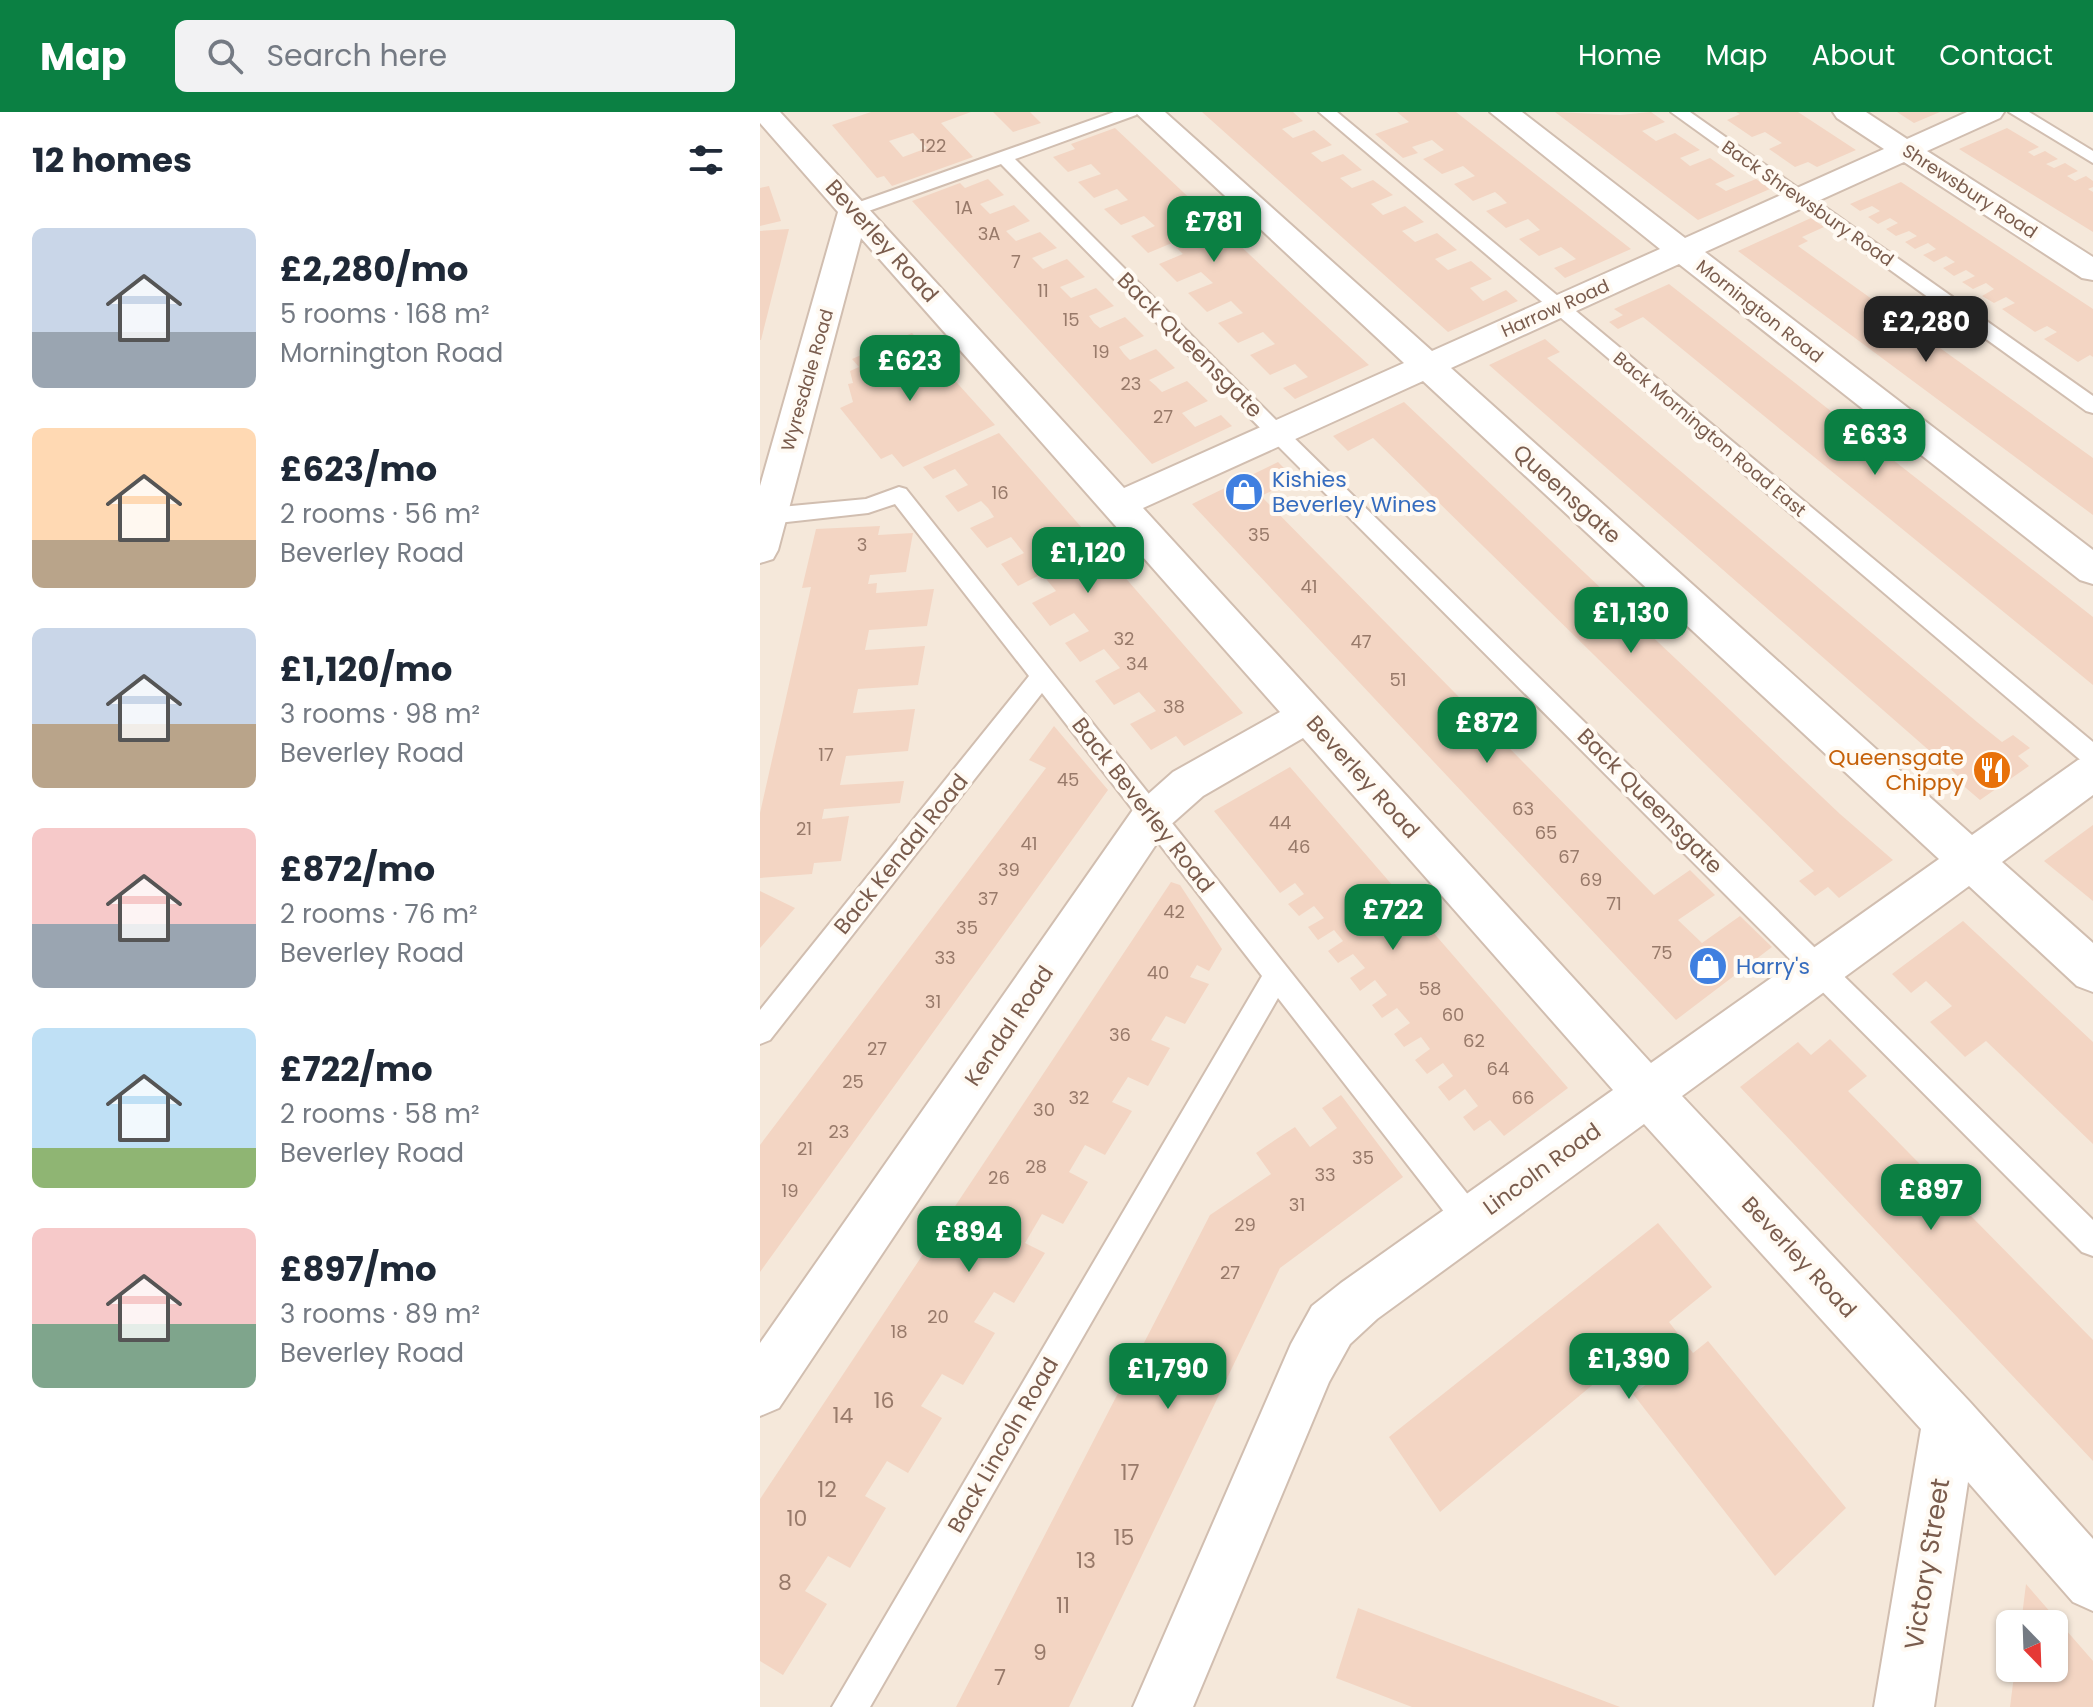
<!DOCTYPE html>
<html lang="en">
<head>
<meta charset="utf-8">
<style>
  :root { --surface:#fff; --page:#f2f2f3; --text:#1f2937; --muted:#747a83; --accent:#0b8043 }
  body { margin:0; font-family:Poppins,sans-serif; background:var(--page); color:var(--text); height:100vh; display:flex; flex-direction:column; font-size:30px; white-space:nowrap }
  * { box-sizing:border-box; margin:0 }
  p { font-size:26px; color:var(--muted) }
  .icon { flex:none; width:44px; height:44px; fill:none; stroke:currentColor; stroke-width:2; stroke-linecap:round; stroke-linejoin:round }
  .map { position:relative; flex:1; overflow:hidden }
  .sheet { display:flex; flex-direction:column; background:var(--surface); width:760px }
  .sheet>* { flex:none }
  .needle { width:52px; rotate:157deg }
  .buttons { position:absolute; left:1236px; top:1498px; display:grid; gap:16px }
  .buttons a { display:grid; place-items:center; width:72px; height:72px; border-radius:12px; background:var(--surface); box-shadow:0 2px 6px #0004; font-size:40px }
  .price { position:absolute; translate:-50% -68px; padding:0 18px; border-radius:16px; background:var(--accent); color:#fff; font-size:26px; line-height:52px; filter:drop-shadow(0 2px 4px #0008) }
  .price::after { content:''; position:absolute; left:50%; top:48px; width:24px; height:18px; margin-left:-12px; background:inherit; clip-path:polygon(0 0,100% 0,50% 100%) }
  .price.active { background:#222; color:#fff }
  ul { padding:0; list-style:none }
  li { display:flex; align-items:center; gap:24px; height:200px; padding:0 32px }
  li span { display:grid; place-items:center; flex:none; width:224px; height:160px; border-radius:12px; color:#555 }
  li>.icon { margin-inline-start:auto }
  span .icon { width:96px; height:96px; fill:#fffc; stroke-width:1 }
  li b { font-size:34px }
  h2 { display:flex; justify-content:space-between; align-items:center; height:96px; padding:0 32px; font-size:34px }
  header { display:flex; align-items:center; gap:48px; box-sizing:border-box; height:112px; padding:0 40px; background:var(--accent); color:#fff }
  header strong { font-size:38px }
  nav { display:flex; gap:44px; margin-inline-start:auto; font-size:28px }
  .search { width:560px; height:72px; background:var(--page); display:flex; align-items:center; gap:20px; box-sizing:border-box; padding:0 28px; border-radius:12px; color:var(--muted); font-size:30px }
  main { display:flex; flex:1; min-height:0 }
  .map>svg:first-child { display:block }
</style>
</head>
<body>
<header>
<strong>Map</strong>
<div class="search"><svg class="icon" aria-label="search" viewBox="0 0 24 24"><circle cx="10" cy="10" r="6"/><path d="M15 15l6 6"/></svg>Search here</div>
<nav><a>Home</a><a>Map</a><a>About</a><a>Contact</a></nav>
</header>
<main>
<section class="sheet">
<h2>12 homes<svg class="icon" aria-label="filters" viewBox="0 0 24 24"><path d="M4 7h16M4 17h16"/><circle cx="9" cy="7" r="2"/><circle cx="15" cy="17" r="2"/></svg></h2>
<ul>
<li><span style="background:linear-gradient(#c9d6e8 65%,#9aa5b1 0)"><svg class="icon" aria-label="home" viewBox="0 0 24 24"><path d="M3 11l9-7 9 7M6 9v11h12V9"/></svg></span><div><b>£2,280/mo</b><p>5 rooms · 168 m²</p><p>Mornington Road</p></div></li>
<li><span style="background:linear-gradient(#ffd9b3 70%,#b9a48a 0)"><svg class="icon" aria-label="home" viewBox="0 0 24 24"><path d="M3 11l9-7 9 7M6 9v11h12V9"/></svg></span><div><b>£623/mo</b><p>2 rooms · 56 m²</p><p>Beverley Road</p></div></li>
<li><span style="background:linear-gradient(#c9d6e8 60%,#b9a48a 0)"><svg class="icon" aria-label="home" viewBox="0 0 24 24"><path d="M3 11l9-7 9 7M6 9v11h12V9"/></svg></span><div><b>£1,120/mo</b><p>3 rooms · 98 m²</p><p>Beverley Road</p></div></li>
<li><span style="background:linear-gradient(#f6c9c9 60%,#9aa5b1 0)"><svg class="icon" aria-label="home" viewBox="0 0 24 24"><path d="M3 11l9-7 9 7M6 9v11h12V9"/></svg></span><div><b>£872/mo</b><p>2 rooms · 76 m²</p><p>Beverley Road</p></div></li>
<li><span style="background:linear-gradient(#bfe0f5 75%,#8fb573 0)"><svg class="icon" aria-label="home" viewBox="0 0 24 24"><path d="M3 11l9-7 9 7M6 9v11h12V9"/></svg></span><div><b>£722/mo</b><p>2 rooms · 58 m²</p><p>Beverley Road</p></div></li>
<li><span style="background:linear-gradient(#f6c9c9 60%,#7fa58c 0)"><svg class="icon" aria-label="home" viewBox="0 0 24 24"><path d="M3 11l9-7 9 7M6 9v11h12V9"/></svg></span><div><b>£897/mo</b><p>3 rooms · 89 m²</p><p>Beverley Road</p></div></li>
</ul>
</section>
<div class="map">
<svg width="1333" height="1595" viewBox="0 0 1333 1595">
  <rect width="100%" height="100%" fill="#fdf6ec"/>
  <path fill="#f5e8da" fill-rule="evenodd" d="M12 0H1333V1595H0V4ZM1250 1512H1294V1556H1250Z"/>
  <g fill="#f3d5c3" fill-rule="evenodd">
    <path d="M111 0H211L181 11 213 45 132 74 124 64 117 66 72 13ZM153 21 167 36 143 45 129 29Z"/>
    <polygon points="233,0 270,0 281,11 253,20"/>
    <polygon points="442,0 533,0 543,9 522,17 533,26 554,18 572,33 551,41 562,50 583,42 602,58 580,66 592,76 613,68 633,83 611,92 623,103 645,94 664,110 642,119 655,130 677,121 697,138 675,147 688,158 711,149 732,167 710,176 723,189 746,178 758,189 688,220"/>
    <polygon points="637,0 696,0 871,137 805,166 794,156 816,147 801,135 779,144 759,127 780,118 768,107 746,116 726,99 747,91 741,85 735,80 713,89 694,72 715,64 703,54 682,62 663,47 684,38 672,28 652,35 658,41 643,46 615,22 649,10"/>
    <polygon points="795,0 860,3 891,0 905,10 882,19 896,29 915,21 940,38 920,46 930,54 950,46 975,64 955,72 966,79 996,67 1010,77 938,108"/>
    <polygon points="976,0 1038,0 1096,38 1057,55 1048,50 1035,55 1009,37 1022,31 1005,20 992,25 967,8 980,2"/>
    <polygon points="1137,0 1180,0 1154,11"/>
    <polygon points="355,16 540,190 609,253 535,287 523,276 548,265 535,252 510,263 490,243 515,232 503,220 478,231 458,211 483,201 471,189 447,200 428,181 453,171 441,160 417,170 399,152 423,142 412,131 388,141 371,124 395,114 384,104 361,113 344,97 368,88 357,77 334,86 318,70 341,62 331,52 308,60 293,45 315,37 311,32"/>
    <polygon points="1247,16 1279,35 1268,40 1274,44 1285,39 1298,47 1286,52 1294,56 1305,51 1318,59 1307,64 1315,69 1326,64 1333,69 1333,75 1328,77 1333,80 1333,120 1199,37"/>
    <polygon points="228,67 244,83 220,92 230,102 254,93 270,109 246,119 256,129 280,120 297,136 272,146 283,157 307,147 325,165 300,175 311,186 336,176 354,194 329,204 334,211 340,216 365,205 384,224 359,235 364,242 370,248 396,237 415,256 389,268 396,274 402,280 427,269 448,289 422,301 435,315 461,303 472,314 392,352 152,89 200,71 205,76"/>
    <polygon points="1141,70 1333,197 1333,245 1330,243 1318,250 1284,227 1297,220 1287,214 1275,220 1242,197 1255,191 1246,185 1234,191 1222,184 1234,177 1226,171 1213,177 1202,170 1215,164 1206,158 1194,164 1183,156 1195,150 1186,144 1174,150 1163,143 1176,137 1168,131 1155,137 1145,130 1157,124 1149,119 1136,124 1126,117 1138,111 1130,106 1118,112 1108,105 1120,99 1112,94 1100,99 1090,92"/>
    <polygon points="9,74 21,109 0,114 0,76"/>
    <polygon points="1051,106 1064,115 1042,125 1048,129 1038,134 1333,346 1333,403 978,139"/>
    <polygon points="29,117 1,228 0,228 0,119"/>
    <polygon points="909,172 1333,505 1333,573 883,205 858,217 849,210 863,203 854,197"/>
    <polygon points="152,221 235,313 143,355 132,342 121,347 80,296 93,290 88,272 93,271 90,259 99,255 92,247"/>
    <polygon points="785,227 800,240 787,246 1217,610 1242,630 1253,623 1270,636 1258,644 1269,654 1220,688 1192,664 1196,662 729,253"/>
    <polygon points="644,290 1080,702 1133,748 1079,786 1068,775 1055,784 1039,769 1054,759 613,326 588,339 573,324"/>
    <polygon points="239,321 329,424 483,601 424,634 416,624 391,638 370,612 396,599 379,580 354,593 335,569 360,556 344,537 320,550 305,531 329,519 314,501 290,514 272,491 296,479 282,462 258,474 241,452 264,441 251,425 227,436 210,416 234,405 228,396 221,389 198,400 185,384 208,373 195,357 173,367 163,355"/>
    <polygon points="518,350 528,360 511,369 518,376 501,384 894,783 930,758 955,783 918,808 942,831 980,804 1012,835 916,908 432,392"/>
    <polygon points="120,414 118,423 153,421 146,460 110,463 108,472 117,471 116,481 174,477 167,514 109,518 105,538 165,534 158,573 98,577 93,601 155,597 148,639 86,644 80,673 144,669 140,691 64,697 62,707 89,704 81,749 54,751 52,762 0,766 0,701 51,475 42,476 56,417"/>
    <polygon points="294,614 348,678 0,1160 0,1033 286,656 269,648"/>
    <polygon points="530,655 808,976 744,1024 730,1008 714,1019 703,1005 718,994 705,977 689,989 678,975 693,964 683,951 667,962 655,948 670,937 661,925 644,935 634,922 650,911 637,896 622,906 612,893 627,883 615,868 600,879 590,866 605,856 593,842 578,851 568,839 583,829 574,818 558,828 548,815 564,806 554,794 539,804 528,792 544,782 535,771 520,781 454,699"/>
    <polygon points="1333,713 1333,789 1284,749"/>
    <polygon points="411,770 420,773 462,837 449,859 437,853 430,865 449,872 425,912 406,904 391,928 410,936 388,974 368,965 352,990 372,999 345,1043 325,1033 309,1060 328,1070 303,1112 282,1102 265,1131 285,1141 254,1191 234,1180 214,1210 235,1221 203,1273 182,1262 161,1294 182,1306 148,1361 127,1349 105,1384 126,1396 90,1456 68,1444 57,1461 45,1479 67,1492 23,1563 0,1549 0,1387"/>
    <polygon points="0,779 35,796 0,836"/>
    <polygon points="1203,809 1333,930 1333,1032 1226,929 1205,945 1170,910 1192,894 1166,869 1151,881 1132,862"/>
    <polygon points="1070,927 1107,964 1088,979 1333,1228 1333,1349 980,975 1038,930 1051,943"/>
    <polygon points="581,983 643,1065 520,1156 309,1595 196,1595 450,1103 511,1062 496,1041 515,1028 535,1015 550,1035 577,1016 562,996"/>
    <polygon points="898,1111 952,1175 909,1210 933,1241 948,1229 1086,1396 1015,1464 873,1282 887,1272 866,1245 680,1400 629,1325"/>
    <polygon points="1266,1472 1333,1549 1333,1595 1250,1595 1255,1556 1294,1556 1294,1512 1261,1512"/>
    <polygon points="598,1496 860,1595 652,1595 576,1566"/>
  </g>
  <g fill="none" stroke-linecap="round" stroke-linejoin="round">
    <defs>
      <g id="lane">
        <polygon points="354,0 378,0 376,3 255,47 525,317 1333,1108 1333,1144 1322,1140 511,327 241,52 100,102 88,102 85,98 88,94"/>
        <polygon points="559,0 577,0 1333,630 1333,654 1324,651"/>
        <polygon points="911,0 930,0 1333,284 1333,301 1326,299"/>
        <polygon points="1249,0 1269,0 1333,39 1333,51"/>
        <polygon points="139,375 146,377 721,1099 725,1109 721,1119 710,1124 699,1119 518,886 110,1595 72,1595 502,864 282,581 10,928 0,932 0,898 269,564 135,392 108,401 0,413 0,397 106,387"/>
      </g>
      <path id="street" d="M0 0H20L364 376 644 251 375 0H405L672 239 900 137 730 0H762L925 126 1124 37 1077 6 1073 0H1106L1147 27 1207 0H1244L1240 6 1167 39 1333 145V168L1322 166 1144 50 945 140 1333 438V472L1320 468 919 152 691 256 1212 723 1318 648 1333 643V683L1242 750 1333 831V880L1317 874 1209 774 922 984 1209 1289 1333 1427V1499L1313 1490 1208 1370 1174 1595H1114L1161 1317 884 1012 617 1207 590 1232 569 1270 433 1595H373L531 1232 552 1194 581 1171 853 978 543 626 443 684 407 716 19 1296 0 1304V1231L377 692 413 660 520 600 101 126 18 438 13 447 0 451V374L78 100 0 11ZM663 269 1179 747 891 951 383 396Z"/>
    </defs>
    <use href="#lane" stroke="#d1beb0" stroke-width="4"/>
    <use href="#street" stroke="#d1beb0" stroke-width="4"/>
    <use href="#lane" fill="#fff" fill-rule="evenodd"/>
    <use href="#street" fill="#fff" fill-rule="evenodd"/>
  </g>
  <defs>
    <symbol id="shop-disc" viewBox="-11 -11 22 22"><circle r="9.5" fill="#3f7fe0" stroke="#fffaf3"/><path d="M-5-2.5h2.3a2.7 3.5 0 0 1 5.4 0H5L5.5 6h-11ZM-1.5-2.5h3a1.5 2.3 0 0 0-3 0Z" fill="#fff"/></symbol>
    <symbol id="restaurant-disc" viewBox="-11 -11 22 22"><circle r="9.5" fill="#e8710a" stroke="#fffaf3"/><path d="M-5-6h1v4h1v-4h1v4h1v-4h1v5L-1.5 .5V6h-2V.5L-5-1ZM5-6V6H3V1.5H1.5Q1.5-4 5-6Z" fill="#fff"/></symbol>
  </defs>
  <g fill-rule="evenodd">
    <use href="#shop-disc" x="462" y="358" width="44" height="44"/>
    <use href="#restaurant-disc" x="1210" y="636" width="44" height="44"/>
    <use href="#shop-disc" x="926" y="832" width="44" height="44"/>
  </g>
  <g text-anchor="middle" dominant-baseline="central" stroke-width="8" stroke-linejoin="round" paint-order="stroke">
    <g font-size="18" fill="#987a6a">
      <text x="173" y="33">122</text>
      <text x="204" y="95">1A</text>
      <text x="229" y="121">3A</text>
      <text x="256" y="149">7</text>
      <text x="283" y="178">11</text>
      <text x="311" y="207">15</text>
      <text x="341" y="239">19</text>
      <text x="371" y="271">23</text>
      <text x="403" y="304">27</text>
      <text x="240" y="380">16</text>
      <text x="499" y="422">35</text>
      <text x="102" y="432">3</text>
      <text x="549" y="474">41</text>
      <text x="364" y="526">32</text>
      <text x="601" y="529">47</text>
      <text x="377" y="551">34</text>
      <text x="638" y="567">51</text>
      <text x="414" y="594">38</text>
      <text x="66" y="642">17</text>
      <text x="308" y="667">45</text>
      <text x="763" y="696">63</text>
      <text x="520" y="710">44</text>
      <text x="44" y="716">21</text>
      <text x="786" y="720">65</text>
      <text x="269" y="731">41</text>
      <text x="539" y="734">46</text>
      <text x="809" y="744">67</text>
      <text x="249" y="757">39</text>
      <text x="831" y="767">69</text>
      <text x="228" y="786">37</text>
      <text x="854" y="791">71</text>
      <text x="414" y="799">42</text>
      <text x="207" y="815">35</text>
      <text x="902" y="840">75</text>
      <text x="185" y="845">33</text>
      <text x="398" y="860">40</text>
      <text x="670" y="876">58</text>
      <text x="173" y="889">31</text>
      <text x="693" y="902">60</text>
      <text x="360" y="922">36</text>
      <text x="714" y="928">62</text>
      <text x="117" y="936">27</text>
      <text x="738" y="956">64</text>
      <text x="93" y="969">25</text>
      <text x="319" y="985">32</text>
      <text x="763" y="985">66</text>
      <text x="284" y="997">30</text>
      <text x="79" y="1019">23</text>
      <text x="45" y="1036">21</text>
      <text x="603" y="1045">35</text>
      <text x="276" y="1054">28</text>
      <text x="565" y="1062">33</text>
      <text x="239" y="1065">26</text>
      <text x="30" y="1078">19</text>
      <text x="537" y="1092">31</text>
      <text x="485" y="1112">29</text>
      <text x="470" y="1160">27</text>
      <text x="178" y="1204">20</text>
      <text x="139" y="1219">18</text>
    </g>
    <g font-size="18" fill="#7a5c4d" stroke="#fffaf3">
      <text transform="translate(1210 79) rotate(33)">Shrewsbury Road</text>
      <text transform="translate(1048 91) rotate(35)">Back Shrewsbury Road</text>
      <text transform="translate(795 196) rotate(-24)">Harrow Road</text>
      <text transform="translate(1000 199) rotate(38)">Mornington Road</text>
      <text transform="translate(47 268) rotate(-74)">Wyresdale Road</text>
      <text transform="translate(950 322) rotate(40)">Back Mornington Road East</text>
    </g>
    <g font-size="22" fill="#7a5c4d" stroke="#fffaf3">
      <text transform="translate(122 129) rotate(48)">Beverley Road</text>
      <text transform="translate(430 233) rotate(45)">Back Queensgate</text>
      <text transform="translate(807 382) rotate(42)">Queensgate</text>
      <text transform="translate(603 665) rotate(48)">Beverley Road</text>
      <text transform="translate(890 689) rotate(45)">Back Queensgate</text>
      <text transform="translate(383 693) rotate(52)">Back Beverley Road</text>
      <text transform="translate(141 742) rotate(-51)">Back Kendal Road</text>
      <text transform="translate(249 914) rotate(-56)">Kendal Road</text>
      <text transform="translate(782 1057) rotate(-36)">Lincoln Road</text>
      <text transform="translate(1039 1145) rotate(47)">Beverley Road</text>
      <text transform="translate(243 1333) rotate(-60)">Back Lincoln Road</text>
    </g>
    <g font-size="22" fill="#366cbe" stroke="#fffaf3" text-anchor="start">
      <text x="512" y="367">Kishies<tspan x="512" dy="25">Beverley Wines</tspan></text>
      <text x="976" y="854">Harry's</text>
    </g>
    <g font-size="22" fill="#c56008" stroke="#fffaf3" text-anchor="end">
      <text x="1204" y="645">Queensgate<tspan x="1204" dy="25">Chippy</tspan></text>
    </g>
    <g font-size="22" fill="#987a6a">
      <text x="124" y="1288">16</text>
      <text x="83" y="1303">14</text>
      <text x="370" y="1360">17</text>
      <text x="67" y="1377">12</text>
      <text x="37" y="1406">10</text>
      <text x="364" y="1425">15</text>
      <text x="326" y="1448">13</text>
      <text x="25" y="1470">8</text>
      <text x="303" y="1493">11</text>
      <text x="280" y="1540">9</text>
      <text x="240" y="1565">7</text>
    </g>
    <g font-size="26" fill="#7a5c4d" stroke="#fffaf3">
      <text transform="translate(1167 1452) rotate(-81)">Victory Street</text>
    </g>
  </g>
</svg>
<div class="buttons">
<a><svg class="needle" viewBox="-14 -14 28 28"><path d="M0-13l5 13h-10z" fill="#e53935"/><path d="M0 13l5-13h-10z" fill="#747a83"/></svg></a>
</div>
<b class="price" style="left:454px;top:152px">£781</b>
<b class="price active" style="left:1166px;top:252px">£2,280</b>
<b class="price" style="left:150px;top:291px">£623</b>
<b class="price" style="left:1115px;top:365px">£633</b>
<b class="price" style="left:328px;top:483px">£1,120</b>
<b class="price" style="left:871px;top:543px">£1,130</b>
<b class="price" style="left:727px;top:653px">£872</b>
<b class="price" style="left:633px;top:840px">£722</b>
<b class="price" style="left:1171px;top:1120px">£897</b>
<b class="price" style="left:209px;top:1162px">£894</b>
<b class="price" style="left:869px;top:1289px">£1,390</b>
<b class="price" style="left:408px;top:1299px">£1,790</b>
</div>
</main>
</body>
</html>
